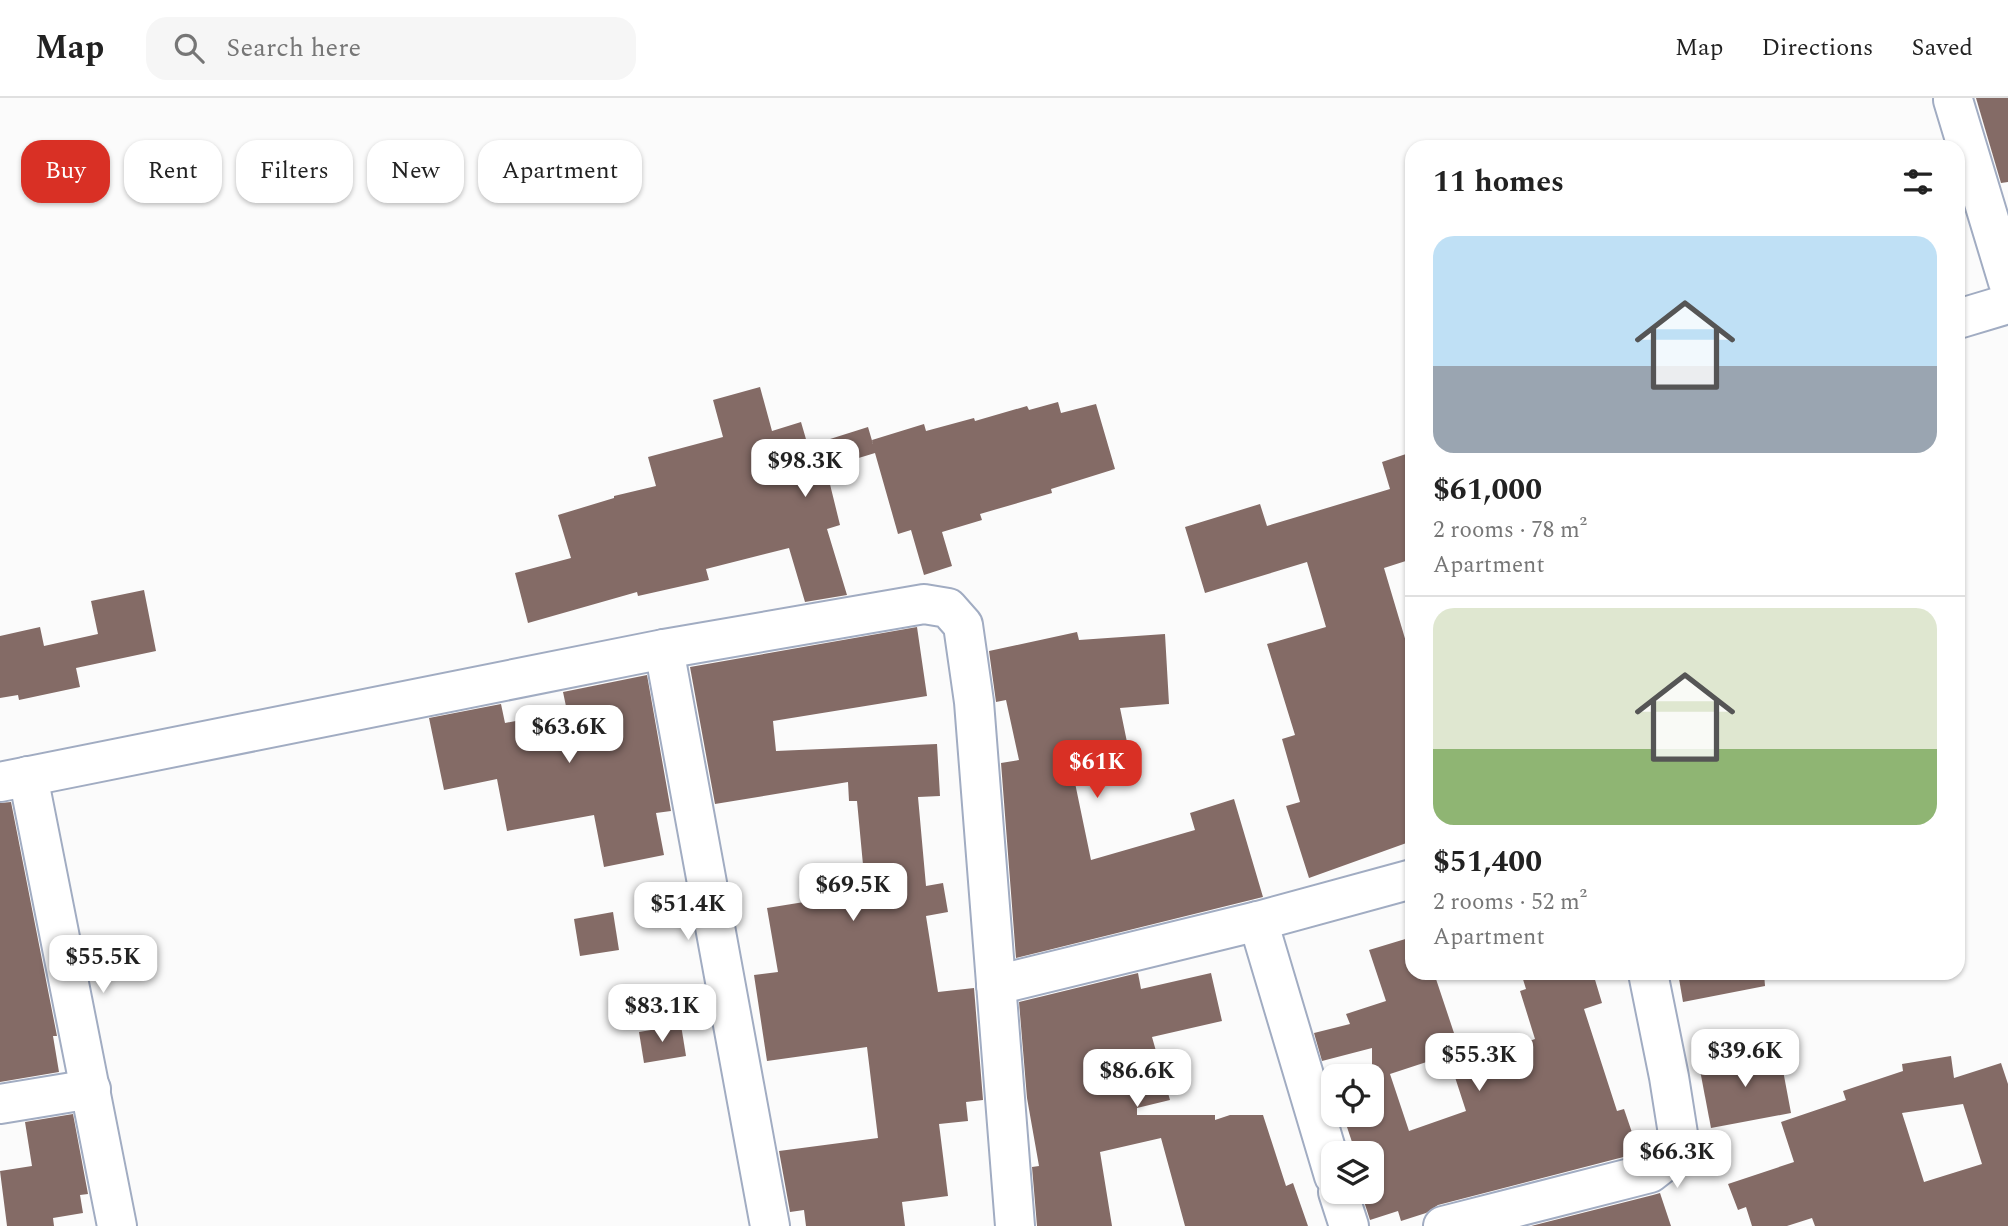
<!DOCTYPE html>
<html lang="en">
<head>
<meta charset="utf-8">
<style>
  :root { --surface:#fff; --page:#f6f6f6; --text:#222; --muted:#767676; --line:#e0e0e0; --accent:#d93025 }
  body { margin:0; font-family:Spectral,serif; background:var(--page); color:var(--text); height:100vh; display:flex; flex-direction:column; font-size:26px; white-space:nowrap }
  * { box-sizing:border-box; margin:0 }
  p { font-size:23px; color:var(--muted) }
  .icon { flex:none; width:38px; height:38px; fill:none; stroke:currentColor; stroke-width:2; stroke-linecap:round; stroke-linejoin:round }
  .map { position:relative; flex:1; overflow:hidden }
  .side { position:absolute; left:1405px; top:42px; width:560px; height:840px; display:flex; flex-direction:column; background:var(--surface); border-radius:21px; box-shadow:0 2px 5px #0004 }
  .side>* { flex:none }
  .banner { position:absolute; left:21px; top:42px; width:665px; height:63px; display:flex; gap:14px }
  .controls { position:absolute; left:1321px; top:966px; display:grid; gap:14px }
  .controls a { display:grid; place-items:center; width:63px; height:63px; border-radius:14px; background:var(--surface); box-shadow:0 2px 5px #0004; font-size:35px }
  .price { position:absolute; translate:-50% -60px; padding:0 16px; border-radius:14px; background:#fff; color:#222; font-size:23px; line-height:46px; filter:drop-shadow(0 2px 4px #0008) }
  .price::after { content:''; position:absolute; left:50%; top:42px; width:21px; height:16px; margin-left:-10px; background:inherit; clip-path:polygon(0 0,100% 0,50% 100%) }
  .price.selected { background:var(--accent); color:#fff }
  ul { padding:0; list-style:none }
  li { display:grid; align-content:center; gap:14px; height:371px; padding:0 28px }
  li+li { border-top:2px solid var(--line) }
  li span { display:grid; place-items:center; height:217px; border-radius:21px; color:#555 }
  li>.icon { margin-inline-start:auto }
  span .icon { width:126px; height:126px; fill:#fffc; stroke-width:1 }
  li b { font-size:30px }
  h2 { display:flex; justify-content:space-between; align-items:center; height:84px; padding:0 28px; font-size:30px }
  .tag { padding:0 24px; border-radius:21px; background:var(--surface); box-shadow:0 2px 5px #0004; font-size:24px; line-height:63px }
  .tag.selected { background:var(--accent); color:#fff }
  header { display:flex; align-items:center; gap:42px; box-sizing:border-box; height:98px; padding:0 35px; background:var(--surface); border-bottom:2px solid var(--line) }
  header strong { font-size:33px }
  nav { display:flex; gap:38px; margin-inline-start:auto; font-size:24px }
  .search { width:490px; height:63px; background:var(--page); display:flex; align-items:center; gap:18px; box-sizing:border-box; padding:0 24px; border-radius:21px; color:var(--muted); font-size:26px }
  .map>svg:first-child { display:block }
</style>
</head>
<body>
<header>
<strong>Map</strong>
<div class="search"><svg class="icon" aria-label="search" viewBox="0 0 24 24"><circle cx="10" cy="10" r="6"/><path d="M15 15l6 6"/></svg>Search here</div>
<nav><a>Map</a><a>Directions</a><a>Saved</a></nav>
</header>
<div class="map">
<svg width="2008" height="1128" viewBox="0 0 2008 1128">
  <rect width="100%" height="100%" fill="#fbfbfb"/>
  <g fill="#846b66" fill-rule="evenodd">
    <polygon points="1976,0 2008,0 2008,84 2001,85"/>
    <polygon points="760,289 772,333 801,324 808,348 868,329 873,346 872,342 924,326 926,333 974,320 975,323 1027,308 1029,312 1058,304 1061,315 1096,306 1115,371 1051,391 1052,395 980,416 982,422 942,434 952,468 924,477 911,432 898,436 875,355 826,370 840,427 827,431 847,497 805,504 789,450 706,471 709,482 638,498 637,494 528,525 515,475 571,460 558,417 614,400 614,398 656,388 648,359 723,339 713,302"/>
    <polygon points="1412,354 1412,461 1384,470 1412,564 1412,743 1309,780 1286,708 1300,704 1282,641 1295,637 1267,546 1326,529 1307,464 1205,495 1185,429 1260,406 1267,428 1390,391 1382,364"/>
    <polygon points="144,492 156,553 76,570 80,589 19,602 18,597 0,600 0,538 40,529 44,548 98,536 91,503"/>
    <polygon points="917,529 927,598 773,623 776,653 937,646 940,698 918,699 926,788 943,785 948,814 926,818 938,894 974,890 983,1002 966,1004 968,1023 939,1026 948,1098 902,1104 905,1128 806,1128 804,1112 790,1114 779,1053 878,1040 867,949 767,963 754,877 778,874 767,810 835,799 834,794 865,788 857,703 849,703 848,684 715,706 690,569"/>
    <polygon points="1077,534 1079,542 1165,536 1169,606 1120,610 1127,644 1069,656 1091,762 1195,732 1190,715 1234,701 1263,799 1016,860 1001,665 1019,662 1006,602 996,604 989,553"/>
    <polygon points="647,577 671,713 656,715 664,757 604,769 594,717 507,733 497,681 444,692 429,620 501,606 505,625 567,613 563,594"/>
    <polygon points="11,704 57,938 53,938 59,974 0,984 0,705"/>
    <polygon points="613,814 619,852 580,858 574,821"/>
    <polygon points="1412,839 1412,875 1434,875 1460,953 1390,976 1409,1033 1466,1013 1452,970 1535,941 1520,893 1526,891 1521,875 1593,875 1602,905 1584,911 1617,1013 1624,1011 1639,1055 1438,1107 1426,1115 1401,1123 1398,1113 1370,1122 1361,1094 1372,1094 1372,1055 1350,1055 1347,1046 1352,1044 1343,1017 1372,1017 1372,950 1322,963 1314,935 1350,926 1346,916 1386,903 1369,852"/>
    <polygon points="1138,875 1141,891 1211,875 1222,923 1152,939 1170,1002 1137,1010 1137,1017 1215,1017 1215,1022 1230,1017 1263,1017 1286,1088 1293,1085 1308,1128 1185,1128 1161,1040 1100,1054 1112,1128 1037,1128 1032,1069 1039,1068 1027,1000 1019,904"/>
    <polygon points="1678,875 1764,875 1765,888 1683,904"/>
    <polygon points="681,927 686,958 644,965 639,934"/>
    <polygon points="1779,951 1791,1015 1711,1030 1699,967"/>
    <path d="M1951 958 1954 980 2001 965 2008 986V1128H1815L1812 1120 1787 1128H1752L1746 1109 1738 1112 1728 1086 1794 1064 1781 1024 1846 1002 1843 993 1903 973 1902 966ZM1963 1006 1982 1066 1924 1084 1902 1015Z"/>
    <polygon points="73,1016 88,1096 80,1097 83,1115 53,1120 54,1128 7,1128 0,1073 32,1068 25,1024"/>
    <polygon points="1660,1095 1671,1128 1531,1128 1653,1097"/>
  </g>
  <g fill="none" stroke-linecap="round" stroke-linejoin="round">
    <defs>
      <g id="street">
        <polyline points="1953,2 2008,184"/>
        <polyline points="1958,221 2008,206"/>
        <polyline points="664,551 770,1128"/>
        <polyline points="28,678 117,1128"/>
        <polyline points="0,684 664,551 924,506 948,510 963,527 974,604 1015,1128"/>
        <polyline points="1258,823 1334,1078"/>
        <polyline points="996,887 1258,823 1412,781"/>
        <polyline points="0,1006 91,991"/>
        <polyline points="1338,1094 1349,1128"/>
        <polyline points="1443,1128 1650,1075 1673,1057 1679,1042 1669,979 1648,875"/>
      </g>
    </defs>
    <use href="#street" stroke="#a1acc2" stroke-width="42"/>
    <use href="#street" stroke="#fff" stroke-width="38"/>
  </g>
</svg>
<div class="controls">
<a><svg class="icon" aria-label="locate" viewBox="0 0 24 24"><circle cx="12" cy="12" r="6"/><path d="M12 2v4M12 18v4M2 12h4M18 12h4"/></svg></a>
<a><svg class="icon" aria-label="layers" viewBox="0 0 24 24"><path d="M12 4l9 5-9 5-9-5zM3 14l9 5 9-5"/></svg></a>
</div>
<b class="price" style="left:805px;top:401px">$98.3K</b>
<b class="price" style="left:569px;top:667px">$63.6K</b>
<b class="price selected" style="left:1097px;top:702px">$61K</b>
<b class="price" style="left:853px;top:825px">$69.5K</b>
<b class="price" style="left:688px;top:844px">$51.4K</b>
<b class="price" style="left:103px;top:897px">$55.5K</b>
<b class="price" style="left:662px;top:946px">$83.1K</b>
<b class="price" style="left:1745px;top:991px">$39.6K</b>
<b class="price" style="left:1479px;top:995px">$55.3K</b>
<b class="price" style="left:1137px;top:1011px">$86.6K</b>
<b class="price" style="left:1677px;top:1092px">$66.3K</b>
<div class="banner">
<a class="tag selected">Buy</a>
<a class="tag">Rent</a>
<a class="tag">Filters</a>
<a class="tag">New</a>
<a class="tag">Apartment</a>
</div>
<section class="side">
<h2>11 homes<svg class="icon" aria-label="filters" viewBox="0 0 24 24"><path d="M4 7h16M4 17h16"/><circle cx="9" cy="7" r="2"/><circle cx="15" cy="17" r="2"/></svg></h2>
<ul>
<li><span style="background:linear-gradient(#bfe0f5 60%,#9aa5b1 0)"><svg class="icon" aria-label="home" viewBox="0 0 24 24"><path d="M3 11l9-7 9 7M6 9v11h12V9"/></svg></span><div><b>$61,000</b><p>2 rooms · 78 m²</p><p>Apartment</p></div></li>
<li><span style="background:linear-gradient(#dfe7d0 65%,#8fb573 0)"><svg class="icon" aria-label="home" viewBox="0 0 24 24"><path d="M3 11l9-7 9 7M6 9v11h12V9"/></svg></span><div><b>$51,400</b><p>2 rooms · 52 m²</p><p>Apartment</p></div></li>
</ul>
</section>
</div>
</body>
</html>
